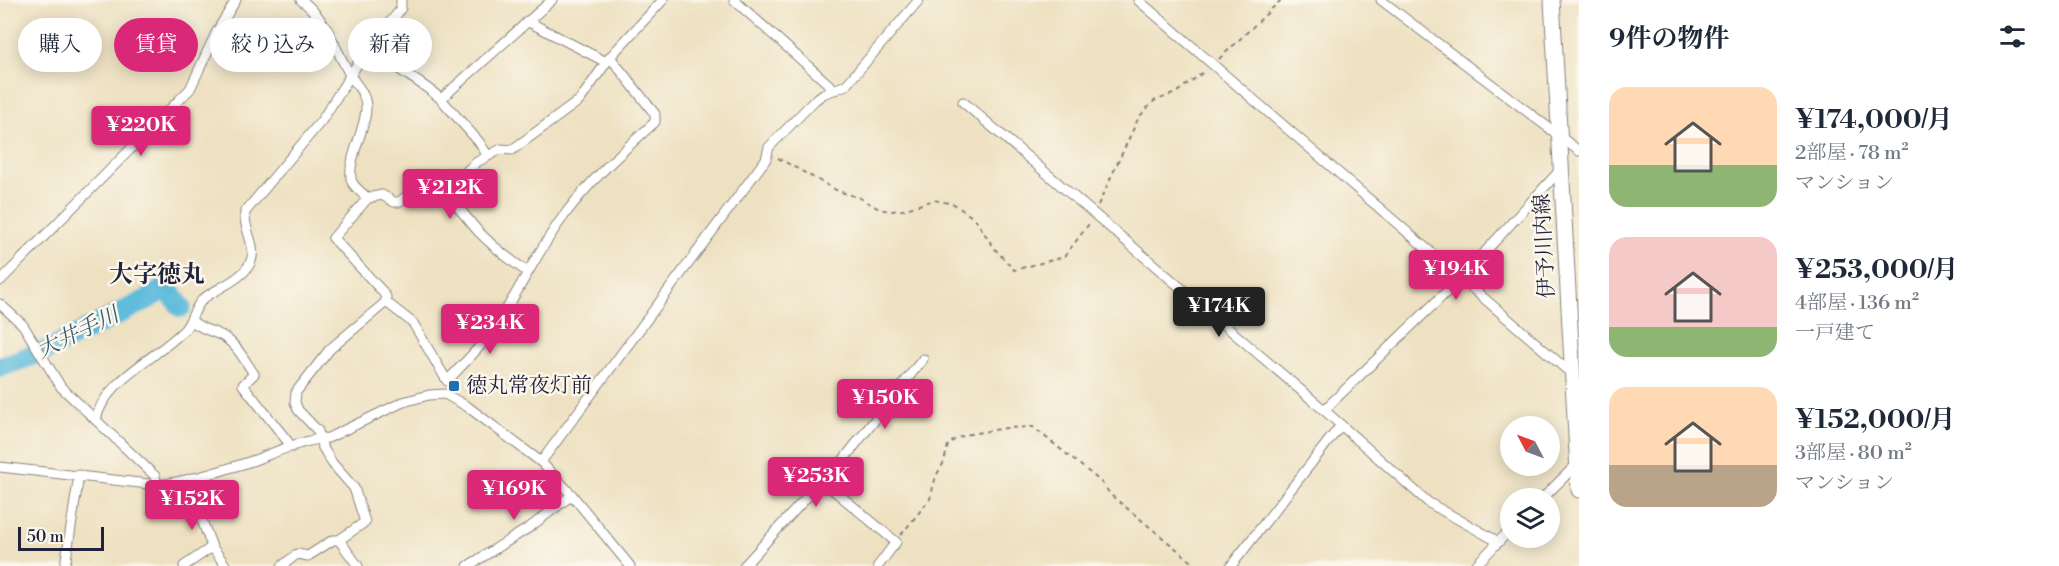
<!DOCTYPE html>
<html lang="ja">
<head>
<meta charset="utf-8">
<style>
  :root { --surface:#fff; --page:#f2f2f3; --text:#1f2937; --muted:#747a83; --accent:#db2777 }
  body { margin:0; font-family:"Libre Bodoni","Noto Serif JP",serif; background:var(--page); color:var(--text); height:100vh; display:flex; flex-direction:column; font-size:22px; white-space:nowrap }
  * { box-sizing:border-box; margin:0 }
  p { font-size:20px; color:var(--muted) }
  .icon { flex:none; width:33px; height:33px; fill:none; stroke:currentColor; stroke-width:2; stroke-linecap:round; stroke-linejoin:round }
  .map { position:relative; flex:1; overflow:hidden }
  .drawer { display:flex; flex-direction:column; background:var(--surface); width:480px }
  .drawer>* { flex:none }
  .banner { position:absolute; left:18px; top:18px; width:570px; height:54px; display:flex; gap:12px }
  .needle { width:39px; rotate:311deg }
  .tools { position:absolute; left:1500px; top:416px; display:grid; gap:12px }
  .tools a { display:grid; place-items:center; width:60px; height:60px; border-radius:50%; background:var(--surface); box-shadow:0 3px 15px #0003; font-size:30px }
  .scale { position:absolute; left:18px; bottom:15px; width:86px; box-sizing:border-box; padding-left:6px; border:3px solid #22223b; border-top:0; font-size:16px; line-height:21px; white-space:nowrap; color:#22223b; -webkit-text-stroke:4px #fbf7ec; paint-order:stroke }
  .price { position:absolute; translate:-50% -51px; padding:0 14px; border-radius:6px; background:var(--accent); color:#fff; font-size:20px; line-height:39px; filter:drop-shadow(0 2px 3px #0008) }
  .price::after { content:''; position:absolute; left:50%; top:36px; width:18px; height:14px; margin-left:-9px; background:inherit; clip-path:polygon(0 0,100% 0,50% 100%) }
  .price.current { background:#222; color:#fff }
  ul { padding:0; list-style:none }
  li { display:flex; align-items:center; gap:18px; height:150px; padding:0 30px }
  li span { display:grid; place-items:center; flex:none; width:168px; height:120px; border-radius:18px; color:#555 }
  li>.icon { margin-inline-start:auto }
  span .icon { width:72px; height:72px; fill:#fffc; stroke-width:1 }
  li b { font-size:26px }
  h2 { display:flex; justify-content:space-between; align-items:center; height:72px; padding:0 30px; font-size:26px }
  .pill { padding:0 21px; border-radius:27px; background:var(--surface); box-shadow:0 3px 15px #0003; font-size:21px; line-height:54px }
  .pill.current { background:var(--accent); color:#fff }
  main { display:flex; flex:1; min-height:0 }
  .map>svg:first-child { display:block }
</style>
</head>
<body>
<main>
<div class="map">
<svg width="1579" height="566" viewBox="0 0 1579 566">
  <rect width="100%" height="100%" fill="#fbf7ec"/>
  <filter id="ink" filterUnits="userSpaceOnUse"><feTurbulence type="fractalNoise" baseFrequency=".0167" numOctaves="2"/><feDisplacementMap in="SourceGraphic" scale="12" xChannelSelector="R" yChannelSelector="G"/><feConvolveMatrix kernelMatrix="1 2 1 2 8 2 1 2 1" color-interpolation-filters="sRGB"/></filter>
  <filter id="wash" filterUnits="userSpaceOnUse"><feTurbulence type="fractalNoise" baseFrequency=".008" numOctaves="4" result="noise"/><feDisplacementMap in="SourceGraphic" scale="24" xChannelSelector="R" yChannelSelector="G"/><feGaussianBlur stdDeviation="1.35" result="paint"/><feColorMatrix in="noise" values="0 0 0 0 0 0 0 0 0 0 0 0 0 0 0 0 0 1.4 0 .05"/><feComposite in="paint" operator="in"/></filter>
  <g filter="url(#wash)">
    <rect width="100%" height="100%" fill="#eee1c1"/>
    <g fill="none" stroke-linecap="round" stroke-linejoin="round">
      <polyline stroke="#5ebcdc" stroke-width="21" points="0,367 47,350 148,299 162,290 169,291 181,307"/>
    </g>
  </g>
  <g filter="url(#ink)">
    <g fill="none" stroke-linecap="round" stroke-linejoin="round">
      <defs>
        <g id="minor">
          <path d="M301 0C327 19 334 47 349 73 355 84 365 92 366 105 368 126 345 162 352 182 355 188 363 194 368 198L333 238 382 291 386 297V302L413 323 447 381C466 361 486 342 501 318 522 285 539 249 563 217 589 181 623 151 655 122V114L610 57 663 0"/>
          <polyline points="734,0 835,90"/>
          <polyline points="1138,0 1573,375"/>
          <polyline points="1381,0 1579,151"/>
          <polyline points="527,21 606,62"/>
          <polyline points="367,49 397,14 401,8 401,0"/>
          <polyline points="441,99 479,142 488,156"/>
          <polyline points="963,102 1324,410 1429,503 1499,542"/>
          <polyline points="446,195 461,176 477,162 501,149 512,150 580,100 610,57"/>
          <path d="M368 198 382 195 394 202H399C411 194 407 189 424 195L435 186C452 196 465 217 478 231 493 247 509 259 526 271"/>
          <polyline points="0,281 190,89 217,31 236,0"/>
          <polyline points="0,304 23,325 61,387 155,476 157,485"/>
          <path d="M191 320C203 331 212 330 224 337 237 345 245 361 254 374L243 385 292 447"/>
          <polyline points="1324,410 1462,277 1562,168"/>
          <path d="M96 420C103 381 159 357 185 329 193 319 194 307 204 298 219 287 244 279 251 261 257 244 243 230 245 212L322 120 367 49C392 66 418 79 441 99L552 0"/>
          <polyline points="541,462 766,159 769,147 815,100 823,94 846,85 919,0"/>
          <path d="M0 467 157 485C189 481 221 471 252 461 276 452 302 440 328 438L403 402 429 395 445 394 468 407 541 462 572 495 630 566"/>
          <polyline points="192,478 203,523 212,547 226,566"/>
          <polyline points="825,483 923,359"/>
          <polyline points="1543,498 1577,464"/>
          <polyline points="65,566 79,475"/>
          <polyline points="184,566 212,547"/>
          <polyline points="282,566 297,554 308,556 333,540 339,540"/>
          <polyline points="358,566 339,540 365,522 354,488 332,463 322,446 318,431 298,410 295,402 296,392 330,349 386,302"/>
          <polyline points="468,566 530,527 572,495"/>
          <polyline points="744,566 806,498 825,483 896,542 878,566"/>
          <polyline points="1231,566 1341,425"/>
          <polyline points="1475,566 1510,530"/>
        </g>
        <polyline id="primary" points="1552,0 1579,490"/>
      </defs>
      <use href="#minor" stroke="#88827e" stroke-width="11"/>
      <use href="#primary" stroke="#88827e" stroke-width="17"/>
      <g stroke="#88827e" stroke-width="2" stroke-dasharray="4.5 4.5" stroke-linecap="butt">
        <polyline points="1219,59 1281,0"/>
        <polyline points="778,158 838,191 860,198 879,209 890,211 903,210 934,200 954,204 975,219 994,248 1014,270 1064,257 1089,224"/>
        <polyline points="1098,205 1139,117 1154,101 1176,93 1206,70"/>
        <polyline points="901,535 930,499 936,476 944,462 948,445 954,440 965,435 1006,428 1033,427 1100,481 1111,495 1197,566"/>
      </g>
      <use href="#minor" stroke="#fff" stroke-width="9"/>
      <use href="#primary" stroke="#fff" stroke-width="15"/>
    </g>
  </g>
  <rect fill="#1f6fb2" stroke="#fbf7ec" stroke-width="2" x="448" y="380" width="12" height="12" rx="3"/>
  <g text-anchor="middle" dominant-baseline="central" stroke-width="5" stroke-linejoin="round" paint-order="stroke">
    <g font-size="21" fill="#22223b" stroke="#fbf7ec">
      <text transform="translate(1545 246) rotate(-93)">伊予川内線</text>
    </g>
    <g font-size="21" fill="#22223b" stroke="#fbf7ec" text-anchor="start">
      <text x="466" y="386">徳丸常夜灯前</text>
    </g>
    <g font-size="22" font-style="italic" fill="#375873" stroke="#fbf7ec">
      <text transform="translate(78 333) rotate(-26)">大井手川</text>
    </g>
    <g font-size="24" font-weight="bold" fill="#22223b" stroke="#fbf7ec">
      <text x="157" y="275">大字徳丸</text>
    </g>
  </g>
</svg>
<div class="tools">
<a><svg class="needle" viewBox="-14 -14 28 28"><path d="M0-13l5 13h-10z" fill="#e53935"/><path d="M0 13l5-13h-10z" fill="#747a83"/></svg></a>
<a><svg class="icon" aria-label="layers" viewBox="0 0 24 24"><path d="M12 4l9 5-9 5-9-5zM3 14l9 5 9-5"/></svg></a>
</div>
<div class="scale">50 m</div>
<b class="price" style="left:141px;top:157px">¥220K</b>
<b class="price" style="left:450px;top:220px">¥212K</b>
<b class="price" style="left:1456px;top:301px">¥194K</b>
<b class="price current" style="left:1219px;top:338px">¥174K</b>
<b class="price" style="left:490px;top:355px">¥234K</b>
<b class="price" style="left:885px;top:430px">¥150K</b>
<b class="price" style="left:816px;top:508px">¥253K</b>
<b class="price" style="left:514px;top:521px">¥169K</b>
<b class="price" style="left:192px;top:531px">¥152K</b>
<div class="banner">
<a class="pill">購入</a>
<a class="pill current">賃貸</a>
<a class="pill">絞り込み</a>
<a class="pill">新着</a>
</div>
</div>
<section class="drawer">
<h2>9件の物件<svg class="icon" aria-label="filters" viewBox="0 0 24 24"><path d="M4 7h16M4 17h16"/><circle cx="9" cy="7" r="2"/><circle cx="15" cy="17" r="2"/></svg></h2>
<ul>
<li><span style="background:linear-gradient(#ffd9b3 65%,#8fb573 0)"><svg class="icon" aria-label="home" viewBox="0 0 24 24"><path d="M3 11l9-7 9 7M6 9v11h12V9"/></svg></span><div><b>¥174,000/月</b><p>2部屋 · 78 m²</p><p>マンション</p></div></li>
<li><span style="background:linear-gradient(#f6c9c9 75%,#8fb573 0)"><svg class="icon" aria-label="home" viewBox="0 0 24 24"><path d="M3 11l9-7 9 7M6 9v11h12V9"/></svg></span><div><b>¥253,000/月</b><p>4部屋 · 136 m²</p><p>一戸建て</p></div></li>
<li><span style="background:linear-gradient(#ffd9b3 65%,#b9a48a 0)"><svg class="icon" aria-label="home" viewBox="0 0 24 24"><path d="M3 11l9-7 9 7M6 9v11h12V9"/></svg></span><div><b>¥152,000/月</b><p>3部屋 · 80 m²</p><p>マンション</p></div></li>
</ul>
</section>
</main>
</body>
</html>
